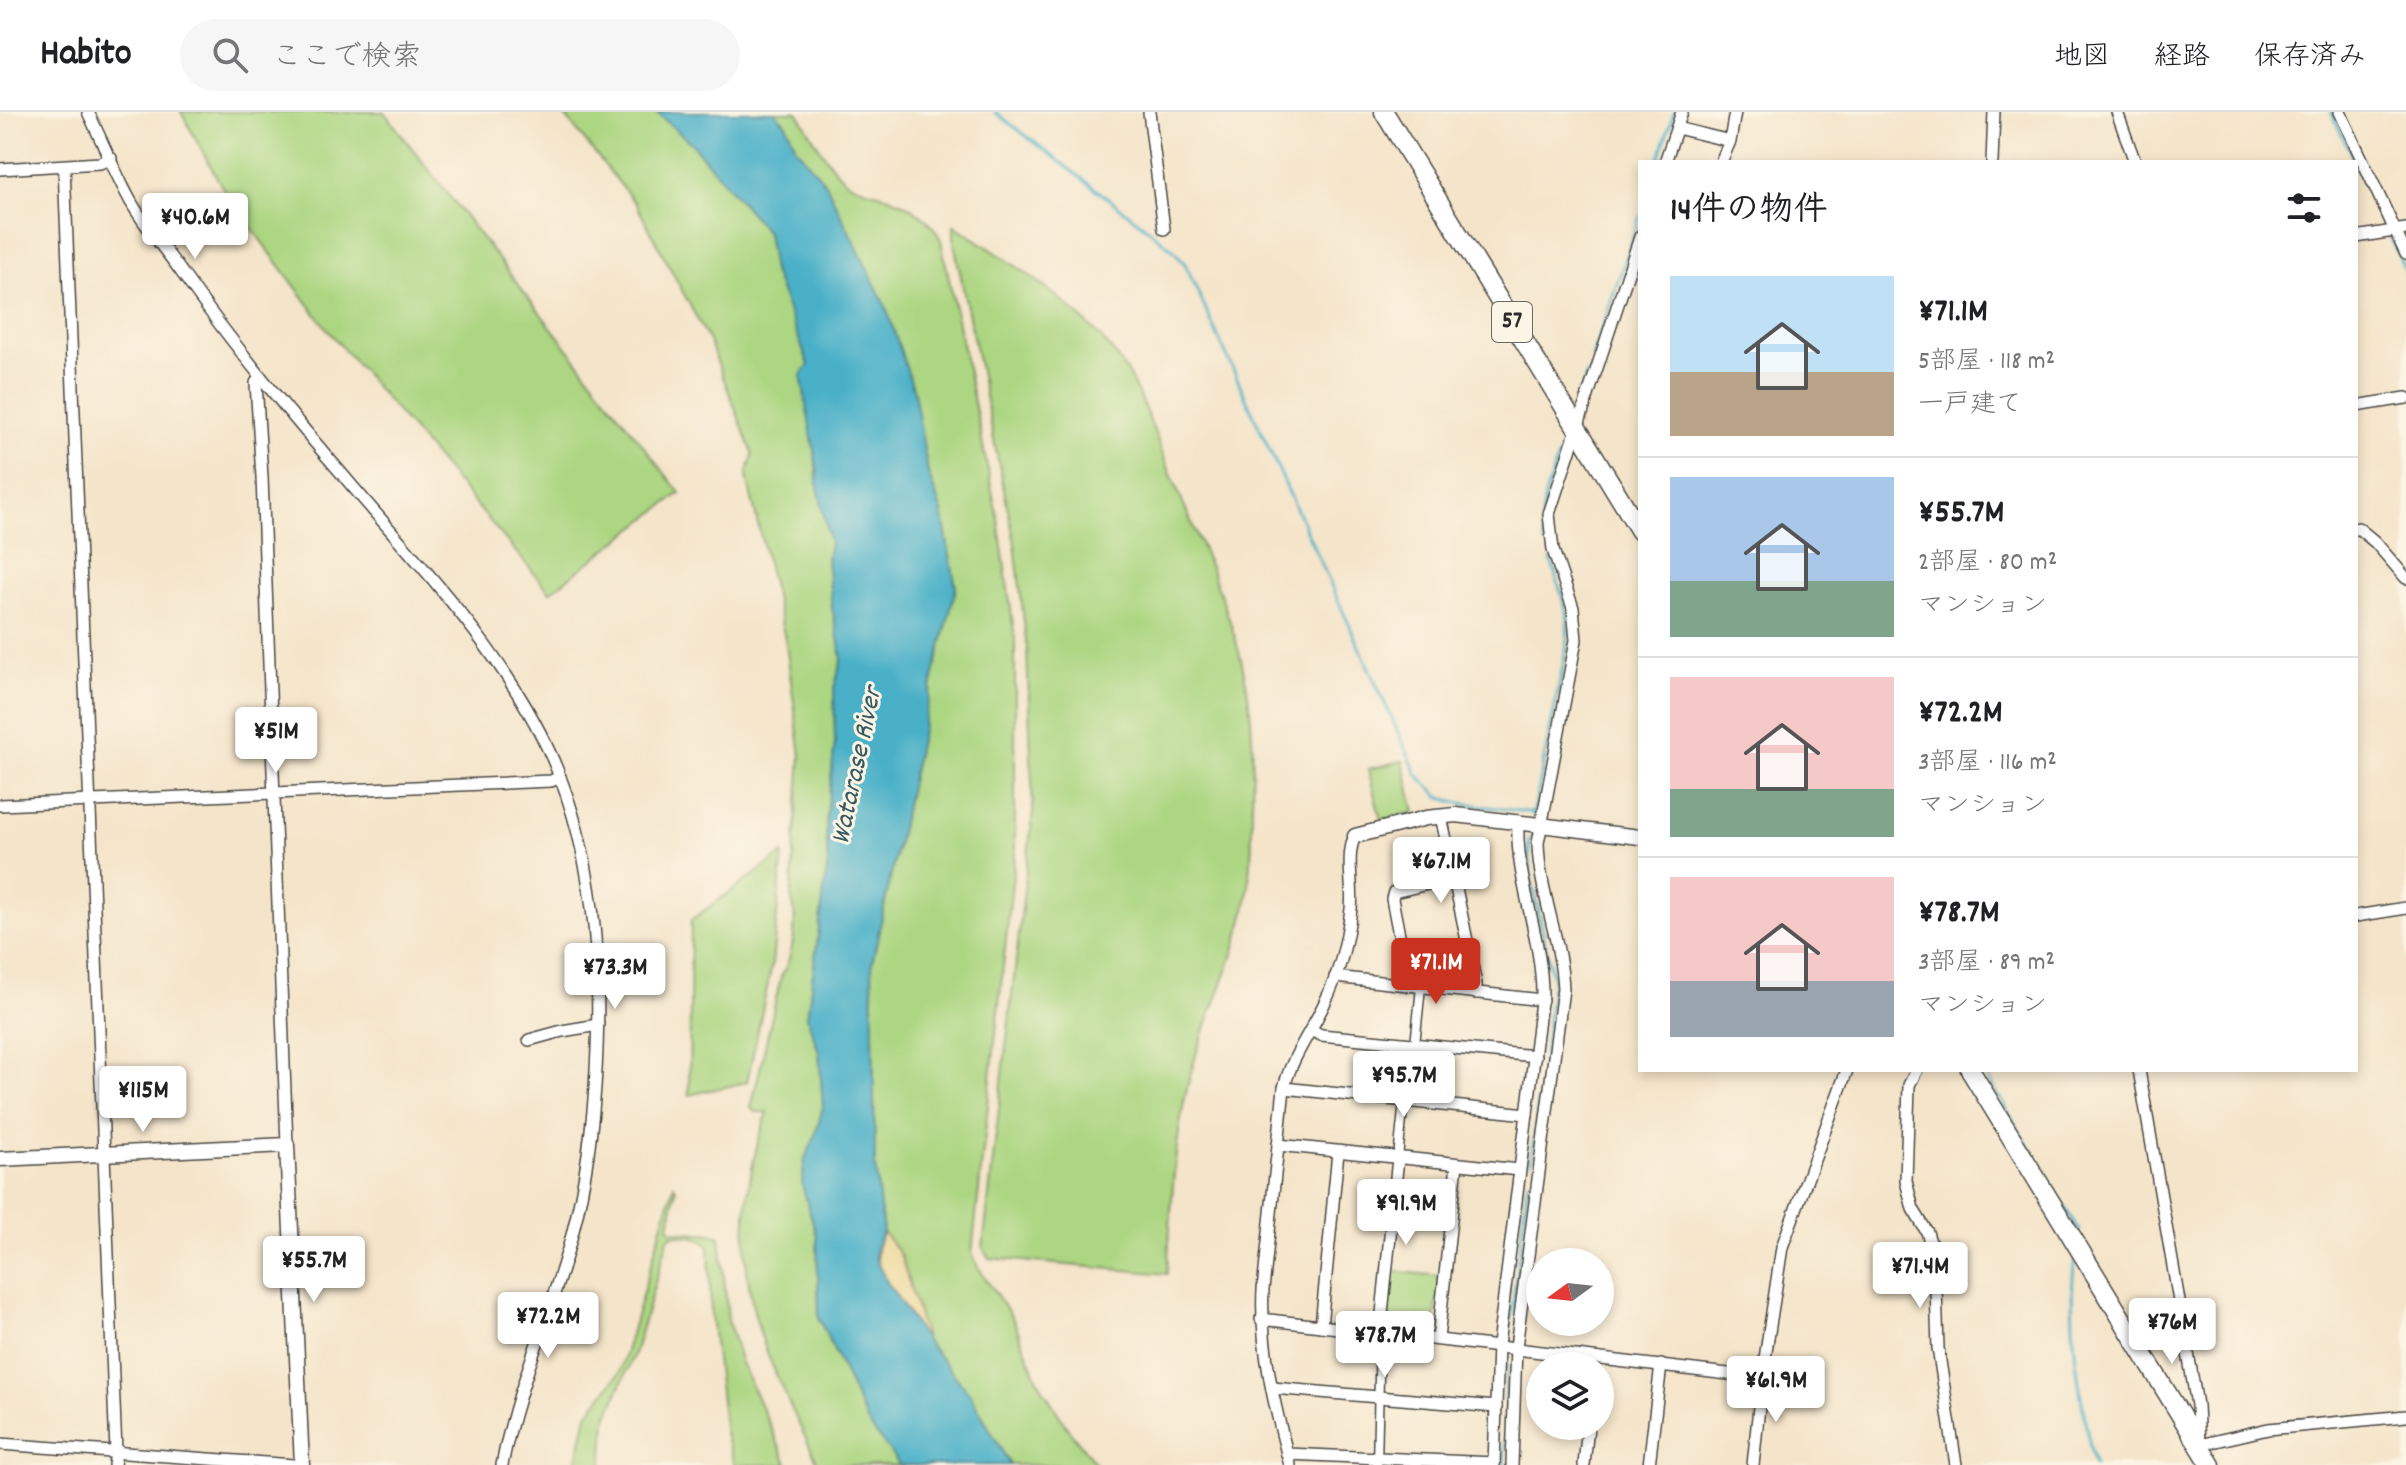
<!DOCTYPE html>
<html lang="ja">
<head>
<meta charset="utf-8">
<style>
  :root { --surface:#fff; --page:#f6f6f6; --text:#202124; --muted:#757577; --line:#e0e0e0; --accent:#c8321e }
  body { margin:0; font-family:Dekko,"Klee One",sans-serif; background:var(--page); color:var(--text); height:100vh; display:flex; flex-direction:column; font-size:30px; white-space:nowrap }
  * { box-sizing:border-box; margin:0 }
  p { font-size:26px; color:var(--muted) }
  .icon { flex:none; width:44px; height:44px; fill:none; stroke:currentColor; stroke-width:2; stroke-linecap:round; stroke-linejoin:round }
  .map { position:relative; flex:1; overflow:hidden }
  .panel { position:absolute; left:1638px; top:48px; width:720px; height:912px; display:flex; flex-direction:column; background:var(--surface); border-radius:0px; box-shadow:0 4px 12px #0003 }
  .panel>* { flex:none }
  .needle { width:52px; rotate:255deg }
  .controls { position:absolute; left:1526px; top:1136px; display:grid; gap:16px }
  .controls a { display:grid; place-items:center; width:88px; height:88px; border-radius:50%; background:var(--surface); box-shadow:0 4px 12px #0003; font-size:40px }
  .price { position:absolute; translate:-50% -68px; padding:0 18px; border-radius:8px; background:#fff; color:#222; font-size:26px; line-height:52px; filter:drop-shadow(0 2px 4px #0008) }
  .price::after { content:''; position:absolute; left:50%; top:48px; width:24px; height:18px; margin-left:-12px; background:inherit; clip-path:polygon(0 0,100% 0,50% 100%) }
  .price.selected { background:var(--accent); color:#fff }
  ul { padding:0; list-style:none }
  li { display:flex; align-items:center; gap:24px; height:200px; padding:0 32px }
  li+li { border-top:2px solid var(--line) }
  li span { display:grid; place-items:center; flex:none; width:224px; height:160px; border-radius:0px; color:#555 }
  li>.icon { margin-inline-start:auto }
  span .icon { width:96px; height:96px; fill:#fffc; stroke-width:1 }
  li b { font-size:34px }
  h2 { display:flex; justify-content:space-between; align-items:center; height:96px; padding:0 32px; font-size:34px }
  header { display:flex; align-items:center; gap:48px; box-sizing:border-box; height:112px; padding:0 40px; background:var(--surface); border-bottom:2px solid var(--line) }
  header strong { font-size:38px }
  nav { display:flex; gap:44px; margin-inline-start:auto; font-size:28px }
  .search { width:560px; height:72px; background:var(--page); display:flex; align-items:center; gap:20px; box-sizing:border-box; padding:0 28px; border-radius:44px; color:var(--muted); font-size:30px }
  .map>svg:first-child { display:block }
</style>
</head>
<body>
<header>
<strong>Habito</strong>
<div class="search"><svg class="icon" aria-label="search" viewBox="0 0 24 24"><circle cx="10" cy="10" r="6"/><path d="M15 15l6 6"/></svg>ここで検索</div>
<nav><a>地図</a><a>経路</a><a>保存済み</a></nav>
</header>
<div class="map">
<svg width="2406" height="1353" viewBox="0 0 2406 1353">
  <rect width="100%" height="100%" fill="#fcf5e5"/>
  <filter id="ink" filterUnits="userSpaceOnUse"><feTurbulence type="fractalNoise" baseFrequency=".0125" numOctaves="2"/><feDisplacementMap in="SourceGraphic" scale="16" xChannelSelector="R" yChannelSelector="G"/><feConvolveMatrix kernelMatrix="1 2 1 2 8 2 1 2 1" color-interpolation-filters="sRGB"/></filter>
  <filter id="wash" filterUnits="userSpaceOnUse"><feTurbulence type="fractalNoise" baseFrequency=".006" numOctaves="4" result="noise"/><feDisplacementMap in="SourceGraphic" scale="32" xChannelSelector="R" yChannelSelector="G"/><feGaussianBlur stdDeviation="1.8" result="paint"/><feColorMatrix in="noise" values="0 0 0 0 0 0 0 0 0 0 0 0 0 0 0 0 0 1.4 0 .05"/><feComposite in="paint" operator="in"/></filter>
  <g filter="url(#wash)">
    <rect width="100%" height="100%" fill="#f4e4c9"/>
    <g fill="#acd681" stroke="#6c8056" stroke-width="2">
      <polygon points="181,0 384,0 680,381 550,480 331,222 226,82"/>
      <path d="M562 0H656L691 31 767 120 773 159 809 253 817 370 831 431 827 447 832 495 842 546 834 577 835 631 826 711 828 751 807 905 819 940 823 995 815 1025 805 1047 802 1072 817 1125 819 1207 867 1310 900 1353H819C800 1314 780 1276 765 1235 737 1159 740 1075 768 1000H755L751 996 781 865C793 845 799 808 791 785L801 644 786 531 748 370 747 363 753 342 709 229 636 92Z"/>
      <path d="M775 0H797C811 20 829 57 848 70 857 76 868 78 878 81 903 89 929 103 941 128L999 413 1015 527V744L972 1141 978 1155 1013 1207 1038 1268 1067 1316 1097 1353H1010L970 1282 926 1229 901 1144 883 1120 875 1053 872 851 935 558 956 476 942 400 928 361 914 279 826 72 796 36 786 12Z"/>
      <path d="M954 113C1009 149 1067 185 1110 236 1139 271 1153 319 1170 360 1197 425 1233 501 1246 570 1254 611 1253 655 1252 696 1252 726 1252 757 1247 787 1238 844 1209 897 1193 953 1173 1021 1172 1092 1167 1162L989 1146 983 1136 1033 700 1027 536 1015 432 954 131Z"/>
      <polygon points="1403,649 1415,700 1381,708 1368,657"/>
      <polygon points="783,742 772,852 747,970 689,983 691,808"/>
      <path d="M674 1073 676 1077 669 1115 672 1119 712 1122 720 1125 728 1208 741 1251 788 1353H735L725 1322 711 1204 709 1134C699 1123 687 1124 672 1123L668 1127 634 1242 606 1308 602 1353H576L587 1303 620 1260Z"/>
      <polygon points="1391,1159 1440,1164 1434,1213 1428,1218 1389,1214 1386,1209"/>
    </g>
    <path fill="#eeda9e" stroke="#8c8264" stroke-width="2" d="M883 1120 901 1144 926 1229 880 1159C875 1143 876 1135 883 1120Z"/>
    <polygon fill="#49b0c8" stroke="#3a6e7a" stroke-width="2" points="656,0 775,0 786,12 796,36 826,72 886,195 914,279 928,361 942,400 956,476 935,558 872,851 875,1053 883,1120 876,1135 875,1146 888,1172 926,1229 970,1282 1010,1353 900,1353 867,1310 819,1206 817,1125 802,1072 805,1047 815,1025 823,995 819,940 807,905 828,751 826,711 835,631 834,577 842,546 832,495 827,447 830,431 817,370 818,361 801,263 809,253 773,159 767,120 691,31"/>
    <g fill="none" stroke-linecap="round" stroke-linejoin="round">
      <g stroke="#49b0c8" stroke-width="3">
        <polyline points="995,0 1148,117 1173,138 1185,152 1417,662 1439,684 1454,690 1534,701"/>
        <polyline points="2331,0 2355,50"/>
        <polyline points="1658,50 1674,0"/>
        <polyline points="2356,53 2386,117"/>
        <polyline points="2389,124 2406,160"/>
        <polyline points="1592,245 1640,104"/>
        <polyline points="1574,298 1587,261"/>
        <path d="M1545 432C1534 396 1555 357 1566 323"/>
        <polyline points="1533,704 1567,534 1568,503 1551,448"/>
        <polyline points="1529,727 1530,762 1553,867 1531,1050"/>
        <polyline points="1983,958 2079,1119"/>
        <path d="M2075 1147C2066 1207 2081 1293 2094 1353"/>
        <polyline points="1508,1231 1528,1069"/>
        <polyline points="1504,1353 1507,1241"/>
      </g>
    </g>
  </g>
  <g filter="url(#ink)">
    <g fill="none" stroke-linecap="round" stroke-linejoin="round">
      <defs>
        <g id="pedestrian">
          <polyline points="1409,990 1421,875"/>
          <polyline points="1398,1046 1404,989"/>
          <polyline points="1377,1353 1380,1221"/>
        </g>
        <g id="minor">
          <path d="M88 0C102 29 115 61 131 90 145 114 164 136 180 158 230 229 285 296 342 362 421 456 515 549 560 665 598 763 602 871 595 975 591 1031 583 1087 567 1141 546 1212 516 1280 502 1353"/>
          <polyline points="1149,0 1164,117"/>
          <polyline points="2117,0 2135,50"/>
          <polyline points="2340,0 2406,142"/>
          <polyline points="1677,16 1730,29"/>
          <polyline points="1665,50 1682,0"/>
          <polyline points="1721,50 1730,29 1735,0"/>
          <polyline points="1992,50 1994,0"/>
          <polyline points="64,54 116,1340 114,1353"/>
          <polyline points="0,57 100,51 111,46"/>
          <polyline points="2356,125 2406,117"/>
          <polyline points="260,264 256,271 262,365 287,1033"/>
          <polyline points="2356,294 2406,286"/>
          <polyline points="2356,417 2358,416 2375,430 2406,466"/>
          <polyline points="0,693 551,669 560,665"/>
          <polyline points="1441,704 1476,872 1476,881"/>
          <polyline points="2356,804 2406,796"/>
          <polyline points="1335,865 1542,888"/>
          <polyline points="1409,874 1392,787 1394,780 1453,766"/>
          <polyline points="1311,918 1321,923 1535,944"/>
          <polyline points="529,928 562,919 598,913"/>
          <polyline points="1917,958 1909,973 1906,1069 1913,1097 1927,1120 1935,1146 1938,1236 1956,1353"/>
          <polyline points="2139,958 2197,1293 2199,1333 2268,1317 2406,1304"/>
          <polyline points="1284,976 1527,1002"/>
          <polyline points="1278,1033 1519,1058"/>
          <polyline points="1261,1207 1762,1266"/>
          <polyline points="1321,1214 1338,1040"/>
          <polyline points="1380,1221 1398,1046"/>
          <polyline points="1438,1227 1457,1052"/>
          <polyline points="1272,1276 1496,1295"/>
          <polyline points="0,1332 294,1353"/>
          <polyline points="1287,1342 1494,1351"/>
          <path d="M1290 1353C1275 1296 1260 1237 1263 1178L1284 976C1291 946 1311 920 1324 892 1339 863 1347 829 1351 797 1354 774 1345 744 1355 724"/>
          <path d="M1494 1353 1498 1233 1542 882C1542 823 1515 768 1518 709"/>
          <path d="M1512 1353 1516 1235 1563 877C1561 827 1539 780 1538 731L1576 528 1573 496 1553 438 1549 402 1640 125"/>
          <polyline points="1584,1353 1588,1314"/>
          <polyline points="1649,1353 1661,1253"/>
          <polyline points="1753,1353 1762,1266 1782,1135 1847,958"/>
        </g>
        <g id="tertiary">
          <polyline points="1355,724 1426,706 1456,703 1640,725"/>
          <polyline points="0,1047 287,1033 302,1353"/>
        </g>
        <g id="primary">
          <polyline points="1384,0 1640,419"/>
          <polyline points="1970,958 2211,1353"/>
        </g>
      </defs>
      <use href="#pedestrian" stroke="#494743" stroke-width="11"/>
      <use href="#minor" stroke="#494743" stroke-width="14"/>
      <use href="#tertiary" stroke="#494743" stroke-width="17"/>
      <use href="#primary" stroke="#494743" stroke-width="21"/>
      <use href="#pedestrian" stroke="#fff" stroke-width="8"/>
      <use href="#minor" stroke="#fff" stroke-width="11"/>
      <use href="#tertiary" stroke="#fff" stroke-width="14"/>
      <use href="#primary" stroke="#fff" stroke-width="18"/>
    </g>
  </g>
  <g text-anchor="middle" dominant-baseline="central" stroke-width="6" stroke-linejoin="round" paint-order="stroke">
    <rect fill="#fcf5e5" stroke="#6a6863" stroke-width="2" x="1492" y="190" width="40" height="40" rx="6"/>
    <g font-size="24" font-weight="bold" fill="#2b2b2b">
      <text x="1512" y="210">57</text>
    </g>
    <g font-size="28" font-style="italic" fill="#365a62" stroke="#fcf5e5">
      <text transform="translate(859 654) rotate(-78)">Watarase River</text>
    </g>
  </g>
</svg>
<div class="controls">
<a><svg class="needle" viewBox="-14 -14 28 28"><path d="M0-13l5 13h-10z" fill="#e53935"/><path d="M0 13l5-13h-10z" fill="#757577"/></svg></a>
<a><svg class="icon" aria-label="layers" viewBox="0 0 24 24"><path d="M12 4l9 5-9 5-9-5zM3 14l9 5 9-5"/></svg></a>
</div>
<b class="price" style="left:195px;top:149px">¥40.6M</b>
<b class="price" style="left:276px;top:663px">¥51M</b>
<b class="price" style="left:1441px;top:793px">¥67.1M</b>
<b class="price selected" style="left:1436px;top:894px">¥71.1M</b>
<b class="price" style="left:615px;top:899px">¥73.3M</b>
<b class="price" style="left:1404px;top:1007px">¥95.7M</b>
<b class="price" style="left:143px;top:1022px">¥115M</b>
<b class="price" style="left:1406px;top:1135px">¥91.9M</b>
<b class="price" style="left:314px;top:1192px">¥55.7M</b>
<b class="price" style="left:1920px;top:1198px">¥71.4M</b>
<b class="price" style="left:548px;top:1248px">¥72.2M</b>
<b class="price" style="left:2172px;top:1254px">¥76M</b>
<b class="price" style="left:1385px;top:1267px">¥78.7M</b>
<b class="price" style="left:1776px;top:1312px">¥61.9M</b>
<section class="panel">
<h2>14件の物件<svg class="icon" aria-label="filters" viewBox="0 0 24 24"><path d="M4 7h16M4 17h16"/><circle cx="9" cy="7" r="2"/><circle cx="15" cy="17" r="2"/></svg></h2>
<ul>
<li><span style="background:linear-gradient(#bfe0f5 60%,#b9a48a 0)"><svg class="icon" aria-label="home" viewBox="0 0 24 24"><path d="M3 11l9-7 9 7M6 9v11h12V9"/></svg></span><div><b>¥71.1M</b><p>5部屋 · 118 m²</p><p>一戸建て</p></div></li>
<li><span style="background:linear-gradient(#a9c7e8 65%,#7fa58c 0)"><svg class="icon" aria-label="home" viewBox="0 0 24 24"><path d="M3 11l9-7 9 7M6 9v11h12V9"/></svg></span><div><b>¥55.7M</b><p>2部屋 · 80 m²</p><p>マンション</p></div></li>
<li><span style="background:linear-gradient(#f6c9c9 70%,#7fa58c 0)"><svg class="icon" aria-label="home" viewBox="0 0 24 24"><path d="M3 11l9-7 9 7M6 9v11h12V9"/></svg></span><div><b>¥72.2M</b><p>3部屋 · 116 m²</p><p>マンション</p></div></li>
<li><span style="background:linear-gradient(#f6c9c9 65%,#9aa5b1 0)"><svg class="icon" aria-label="home" viewBox="0 0 24 24"><path d="M3 11l9-7 9 7M6 9v11h12V9"/></svg></span><div><b>¥78.7M</b><p>3部屋 · 89 m²</p><p>マンション</p></div></li>
</ul>
</section>
</div>
</body>
</html>
